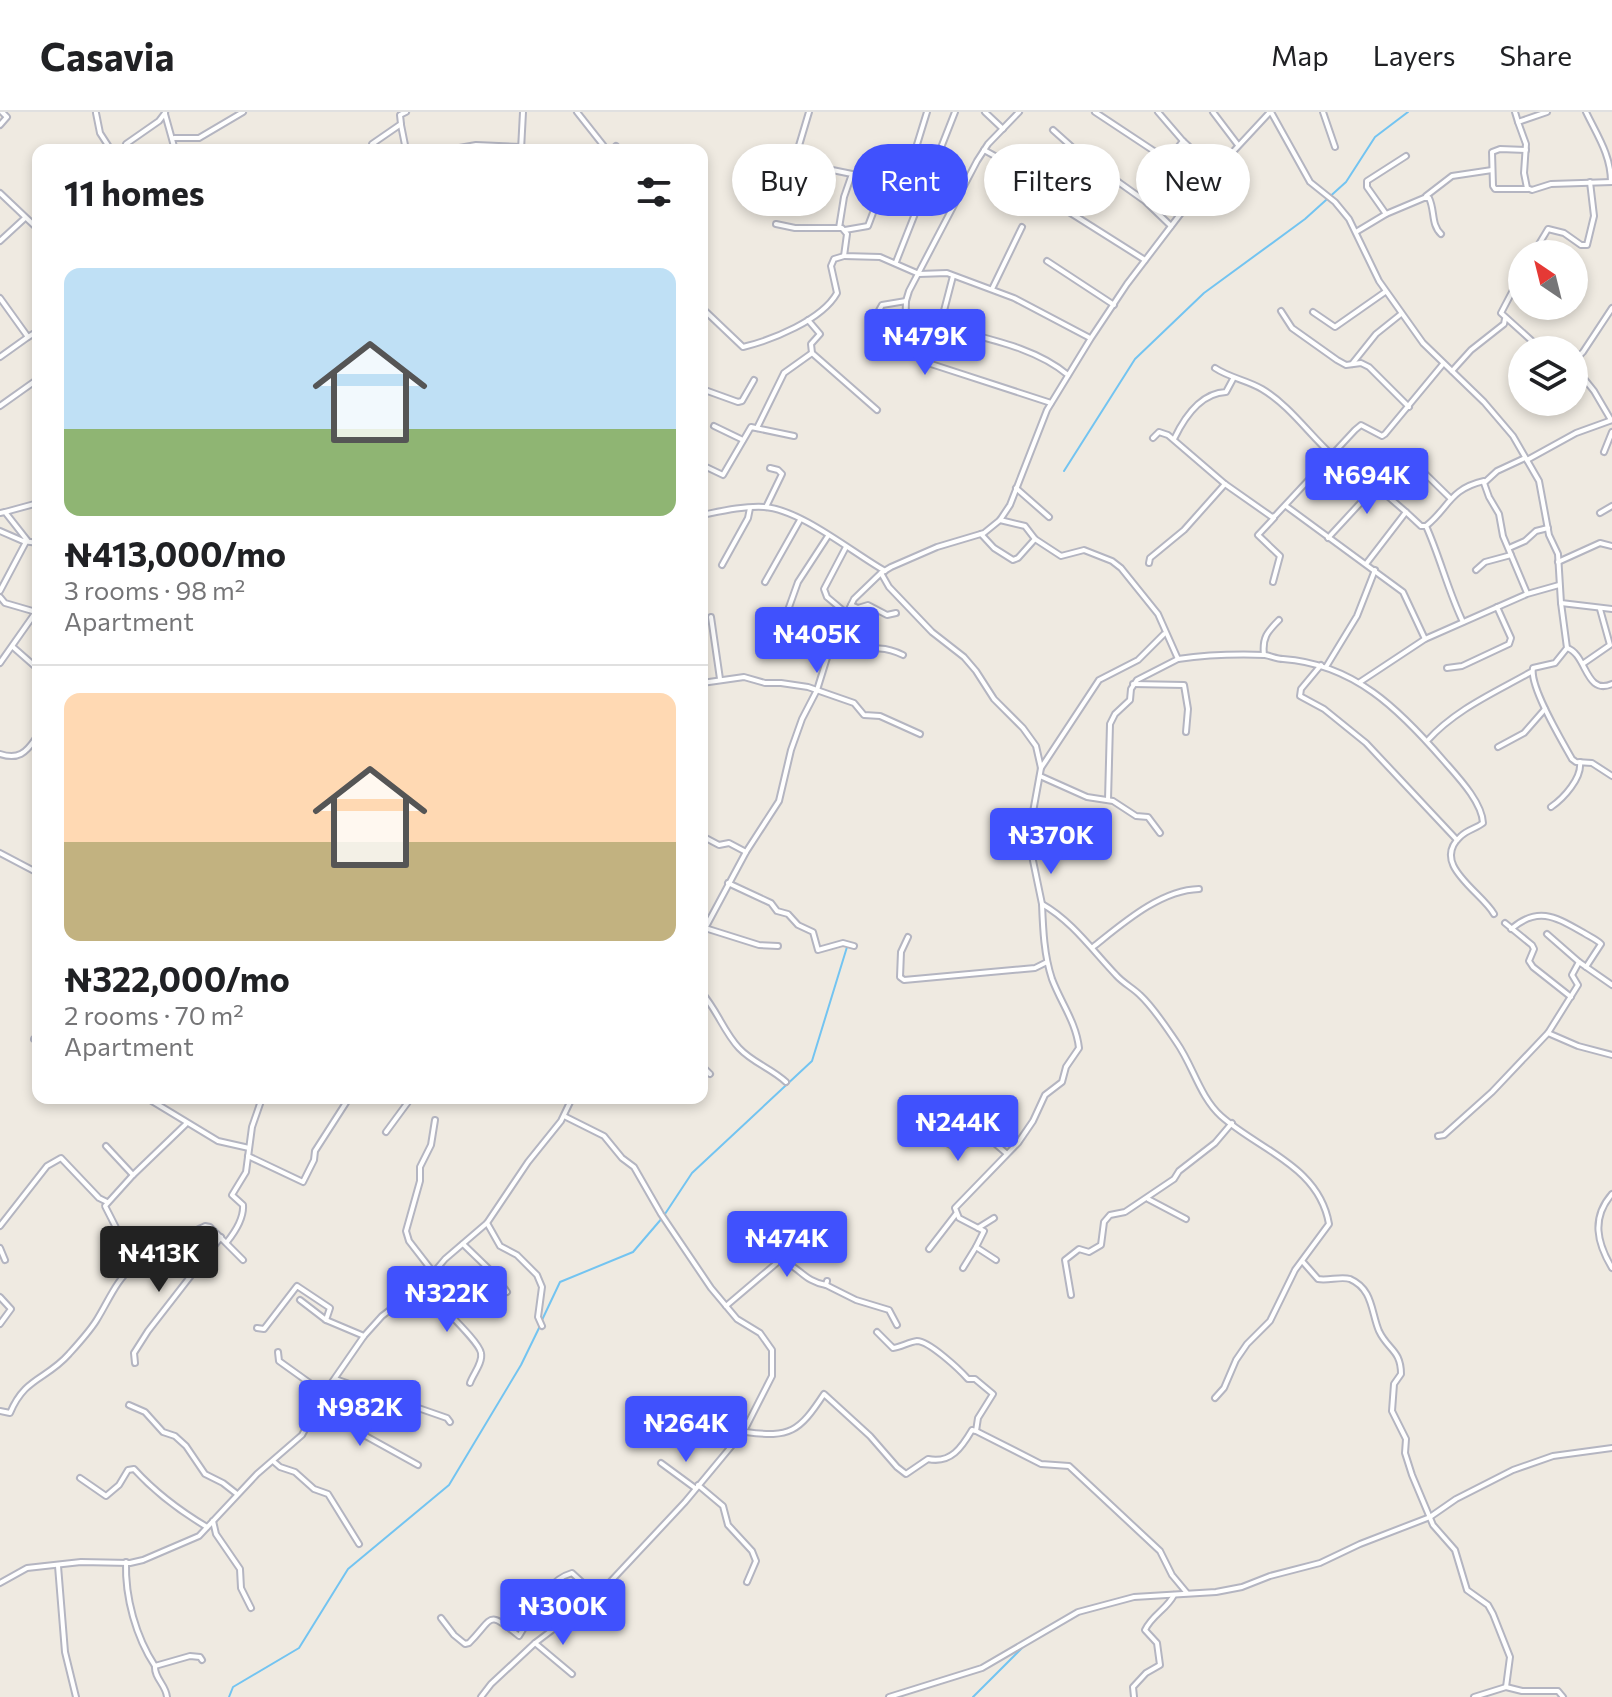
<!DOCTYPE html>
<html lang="en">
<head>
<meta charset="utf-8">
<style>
  :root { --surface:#fff; --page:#f2f2f2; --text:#202124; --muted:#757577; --line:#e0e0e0; --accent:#4051fd }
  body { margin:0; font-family:Commissioner,sans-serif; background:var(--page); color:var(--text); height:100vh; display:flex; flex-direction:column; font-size:30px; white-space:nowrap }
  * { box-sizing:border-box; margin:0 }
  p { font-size:26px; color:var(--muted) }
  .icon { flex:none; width:44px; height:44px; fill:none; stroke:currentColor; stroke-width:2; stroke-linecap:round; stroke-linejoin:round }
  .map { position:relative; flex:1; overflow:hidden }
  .details { position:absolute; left:32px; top:32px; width:676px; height:960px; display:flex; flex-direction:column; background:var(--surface); border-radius:16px; box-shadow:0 4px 12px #0003 }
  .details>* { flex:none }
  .guide { position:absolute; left:732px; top:32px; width:760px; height:72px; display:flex; gap:16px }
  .needle { width:52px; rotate:325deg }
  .fabs { position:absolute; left:1508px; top:128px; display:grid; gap:16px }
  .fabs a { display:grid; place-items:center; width:80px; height:80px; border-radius:50%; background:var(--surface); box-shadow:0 4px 12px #0003; font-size:40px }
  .price { position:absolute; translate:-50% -68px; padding:0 18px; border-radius:8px; background:var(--accent); color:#fff; font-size:26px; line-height:52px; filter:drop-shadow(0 2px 4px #0008) }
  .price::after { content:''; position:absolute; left:50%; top:48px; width:24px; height:18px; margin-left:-12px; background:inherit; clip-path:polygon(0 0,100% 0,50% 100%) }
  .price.selected { background:#222; color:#fff }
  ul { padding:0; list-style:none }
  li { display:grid; align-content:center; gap:16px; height:424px; padding:0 32px }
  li+li { border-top:2px solid var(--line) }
  li span { display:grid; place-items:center; height:248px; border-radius:16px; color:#555 }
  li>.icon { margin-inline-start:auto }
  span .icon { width:144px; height:144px; fill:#fffc; stroke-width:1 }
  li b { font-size:34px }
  h2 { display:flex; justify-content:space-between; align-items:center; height:96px; padding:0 32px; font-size:34px }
  .pill { padding:0 28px; border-radius:36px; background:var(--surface); box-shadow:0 4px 12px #0003; font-size:28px; line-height:72px }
  .pill.selected { background:var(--accent); color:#fff }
  header { display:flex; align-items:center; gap:48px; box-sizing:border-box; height:112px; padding:0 40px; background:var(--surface); border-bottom:2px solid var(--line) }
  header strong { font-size:38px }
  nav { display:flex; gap:44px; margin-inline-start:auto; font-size:28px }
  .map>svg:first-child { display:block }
</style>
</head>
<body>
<header>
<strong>Casavia</strong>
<nav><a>Map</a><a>Layers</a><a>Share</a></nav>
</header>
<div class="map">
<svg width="1612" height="1585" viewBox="0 0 1612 1585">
  <rect width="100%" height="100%" fill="#efeae1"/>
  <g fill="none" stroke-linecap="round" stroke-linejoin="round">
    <g stroke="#73c4f1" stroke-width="2">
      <polyline points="1064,359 1135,247 1204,181 1305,107 1346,70 1375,25 1408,0"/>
      <polyline points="542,1208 560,1170 633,1140 663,1105 692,1061 812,949 847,835"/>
      <polyline points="229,1585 233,1575 299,1536 348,1457 449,1373 521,1253 540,1214"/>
      <polyline points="973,1585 1026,1532"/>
    </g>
    <defs>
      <g id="minor">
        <polyline points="577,0 607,38"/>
        <polyline points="809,0 795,47 798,51 852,62 844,85 839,116"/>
        <polyline points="985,0 1003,17"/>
        <polyline points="1019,0 988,32 977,49 909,179 906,189 905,221 907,227 928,251 1051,291"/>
        <polyline points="1095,0 1163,45 1169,47 1183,29"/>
        <polyline points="1158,0 1183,29 1214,58"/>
        <polyline points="1213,0 1238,33"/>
        <polyline points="1271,0 1310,70 1335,90 1349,107 1379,169 1423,231 1484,290 1513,324 1539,369 1549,423 1558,442 1561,491 1612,497"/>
        <polyline points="1323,0 1335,35"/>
        <polyline points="1515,0 1518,10"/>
        <polyline points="1547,0 1518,10 1526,32 1524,61 1527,76 1532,78 1551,72 1612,70"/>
        <path d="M1586 0C1597 23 1611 43 1611 70"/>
        <polyline points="96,1 100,21 111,38"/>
        <polyline points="165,2 175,38"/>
        <polyline points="0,13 7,5 2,0"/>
        <polyline points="401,13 406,38"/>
        <polyline points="1053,18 1082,44 1145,89 1171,114"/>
        <polyline points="174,26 199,26 243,0"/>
        <polyline points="124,38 126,32 159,9 165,1"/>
        <polyline points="371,38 372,32 401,12 400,3 406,0"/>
        <polyline points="448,38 476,33 521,35"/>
        <polyline points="521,38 523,0"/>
        <polyline points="613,38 616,34"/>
        <polyline points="984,38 1015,55 1069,100 1145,148"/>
        <polyline points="1526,38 1500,37 1492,40 1493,74 1495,77 1528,77"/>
        <polyline points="911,52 927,0"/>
        <polyline points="0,81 38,117"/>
        <polyline points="1426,84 1452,64 1492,58"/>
        <polyline points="1386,102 1367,75 1367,69 1406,44"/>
        <polyline points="776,112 795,116 842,116 847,122 844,144 880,145 919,162 947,161 1014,186 1090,226"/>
        <polyline points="845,118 868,114 890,56"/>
        <path d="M1356 120 1386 102 1424 86H1429C1435 98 1431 113 1441 122"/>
        <polyline points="0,129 25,106"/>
        <polyline points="1533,142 1548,117 1564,121 1581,133 1587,133 1594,104 1590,70"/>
        <polyline points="1047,149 1114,193"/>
        <polyline points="896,150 955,0"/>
        <polyline points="1522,161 1501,201 1542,238"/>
        <path d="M953 164 940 214C982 226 1034 234 1068 263"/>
        <polyline points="992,177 1022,115"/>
        <polyline points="0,186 28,225 0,245"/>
        <path d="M702 196 743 235C772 228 822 208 837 181L831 154 834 147 844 144"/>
        <polyline points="1281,199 1292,216 1337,248 1346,253 1361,251 1369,255 1409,295"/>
        <polyline points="1313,200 1335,215 1385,180"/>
        <polyline points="808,208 820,222 811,232 812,241 877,298"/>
        <polyline points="872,211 882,193 906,189"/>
        <polyline points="28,225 38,219"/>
        <polyline points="1574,249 1583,240 1612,196"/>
        <polyline points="1352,252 1376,222 1401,202"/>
        <polyline points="1574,254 1594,279 1611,308"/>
        <path d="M1215 256C1230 266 1247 268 1262 277 1289 293 1309 322 1332 343"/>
        <polyline points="1452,259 1471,238 1504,212 1505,207"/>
        <polyline points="702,277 738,290 742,289 754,268"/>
        <polyline points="0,294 38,267"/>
        <polyline points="714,314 743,328"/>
        <polyline points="757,316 784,261 812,241"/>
        <polyline points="1153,326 1159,320 1168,323 1225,372 1272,405 1275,404 1355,318 1361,313 1382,324 1385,322 1443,252"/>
        <path d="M1174 327C1184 306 1201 281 1226 280L1233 267"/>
        <polyline points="1604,340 1612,320"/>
        <polyline points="1406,343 1450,386"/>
        <polyline points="1525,346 1497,359 1484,371 1489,385 1499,402 1503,424 1527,481"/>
        <polyline points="1527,348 1576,321 1612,308"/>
        <polyline points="702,353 723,363 751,315 794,324"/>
        <polyline points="1016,376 1049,405"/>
        <polyline points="1286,394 1403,480 1425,527"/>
        <polyline points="766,395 782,362 778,358 770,356"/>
        <polyline points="5,400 38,391"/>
        <polyline points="0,401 5,400 27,428 0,479"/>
        <polyline points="1600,401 1612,394"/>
        <path d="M702 403C722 399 743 394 764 395 800 397 853 441 885 459"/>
        <path d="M1000 408 1025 414 1035 427 1061 444 1084 438 1112 449 1121 456 1158 502 1178 547C1206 543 1237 542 1265 543 1271 544 1277 547 1283 547 1354 552 1399 597 1444 649 1458 665 1482 690 1483 711 1477 716 1467 718 1461 724 1429 752 1482 780 1494 802"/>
        <path d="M1426 414C1440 445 1448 479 1463 510"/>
        <polyline points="0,419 23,429 38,431"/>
        <polyline points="981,422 994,436 1013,448 1018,446 1035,427"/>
        <polyline points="1328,426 1376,374 1406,400"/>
        <polyline points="1509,436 1525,429 1536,419 1548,416"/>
        <polyline points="1558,450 1600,431 1612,434"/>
        <polyline points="1149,451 1150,446 1184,418 1225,372"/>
        <path d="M1366 452 1406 400 1421 414H1426C1449 396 1449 377 1484 369"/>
        <polyline points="722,453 748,406 750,396"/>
        <polyline points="1476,458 1485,450 1511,443"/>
        <path d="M881 461 889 475 932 520 964 545 976 559 994 587 1023 616 1036 634 1041 656 1031 711 1030 734 1042 792C1072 809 1093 839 1116 863 1123 871 1133 876 1140 883 1154 896 1166 915 1177 931 1193 954 1200 985 1221 1004 1259 1038 1319 1054 1329 1112L1295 1158 1270 1209 1247 1232 1236 1248 1224 1276 1215 1286"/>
        <polyline points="765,470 800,408"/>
        <polyline points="1273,470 1280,444 1258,423 1274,406"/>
        <polyline points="0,485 5,491 36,500"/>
        <path d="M1561 491 1567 536 1555 551 1533 556C1529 574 1562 629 1572 647L1576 650 1592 651 1612 664"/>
        <polyline points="851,493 858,496 868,493 887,503 896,501"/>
        <polyline points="788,498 798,470 828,424"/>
        <polyline points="846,501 827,485 824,477 846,435"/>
        <polyline points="711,505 720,567"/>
        <polyline points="13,535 38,557"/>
        <path d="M830 536C857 549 868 526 903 543"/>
        <path d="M1567 536C1587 542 1585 584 1612 572"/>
        <path d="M1264 543C1262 526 1267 520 1279 508"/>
        <polyline points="0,551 38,497"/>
        <polyline points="1584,551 1610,533 1600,497"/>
        <polyline points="1321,553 1301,577 1300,584 1324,597 1366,631 1457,728"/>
        <polyline points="1326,555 1357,504 1375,458"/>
        <polyline points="1447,556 1462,554 1509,532 1511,526 1497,495"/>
        <polyline points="1360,570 1425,527 1527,482 1559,473"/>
        <polyline points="702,571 744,565 765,571 781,571 808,575 854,591 864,603 880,604 920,622"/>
        <polyline points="1133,572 1184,573 1188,597 1186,620"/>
        <path d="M1427 629C1456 597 1494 581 1531 560"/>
        <polyline points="1498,635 1524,621 1545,597"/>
        <path d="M0 642C18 648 26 641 36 626"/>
        <polyline points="1041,656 1099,568 1138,548 1164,522"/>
        <polyline points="1040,664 1087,685 1113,689 1136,704 1148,705 1160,721"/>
        <polyline points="1108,688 1110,612 1115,602 1130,588 1131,577 1137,568 1178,547"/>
        <path d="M1551 695C1564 686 1582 666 1580 650"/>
        <polyline points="702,724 719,733 729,731 746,740"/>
        <polyline points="0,741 38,761"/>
        <polyline points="728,771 771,791 777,799 788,802 798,813 813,820 818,838 843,831 854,834"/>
        <polyline points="1505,811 1532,833 1534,837 1529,849 1533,855 1571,885"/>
        <polyline points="705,816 759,833 778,834"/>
        <path d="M1511 817C1539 793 1557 806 1584 821 1590 825 1596 827 1601 832L1586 855"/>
        <polyline points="702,822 746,740 779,689 791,638 802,607 817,578 830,536 854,487 881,461 891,455 937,435 984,421 1000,408 1010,393 1047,298 1091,226 1127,172 1204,71 1270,0"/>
        <polyline points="1547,822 1579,850"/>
        <polyline points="908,825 901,840 900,865 904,868 1035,856 1047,850"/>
        <path d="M1093 835C1122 812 1160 778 1199 777"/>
        <path d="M702 881C717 898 724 920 739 936 753 951 771 956 786 970"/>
        <polyline points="1548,921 1578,873 1572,863 1579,850 1612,873"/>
        <polyline points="34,927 38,928"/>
        <polyline points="702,954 710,962"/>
        <polyline points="147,986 218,1029 249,1036"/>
        <polyline points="928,994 971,1011 1006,1041"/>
        <polyline points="386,1020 411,986"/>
        <polyline points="1438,1024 1444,1023 1492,980 1548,921 1578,934 1612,943"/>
        <polyline points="943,1029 958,1037 967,1032 976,1022 984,1022"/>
        <polyline points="106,1034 133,1063"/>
        <polyline points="248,1044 303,1070 314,1048 315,1039 349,986"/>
        <path d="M1612 1082C1591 1106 1597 1131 1612 1156"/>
        <polyline points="1148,1087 1186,1107"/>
        <polyline points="487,1111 500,1134 517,1143 537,1163 542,1175 538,1205 542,1214"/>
        <polyline points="0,1114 47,1054 61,1046 99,1086 107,1090"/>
        <polyline points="978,1116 994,1106"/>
        <path d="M227 1130C235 1120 244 1106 243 1093L232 1083 246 1060 252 1015 262 986"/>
        <polyline points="463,1132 493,1161 507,1180"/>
        <polyline points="0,1136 5,1148"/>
        <polyline points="929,1137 956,1102"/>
        <path d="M996 1148 976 1135 984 1119 959 1106 955 1096 1018 1031 1033 1009 1045 983 1062 970 1066 955 1079 936C1076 910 1061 891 1052 867 1044 843 1043 817 1042 792"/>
        <path d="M1303 1150 1318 1167C1328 1169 1341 1164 1350 1167 1373 1177 1371 1200 1379 1219 1388 1238 1401 1238 1401 1262L1394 1272 1392 1299 1406 1327 1405 1341 1412 1363 1433 1413 1455 1438 1467 1478 1488 1493 1493 1502 1510 1545 1506 1575"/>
        <polyline points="135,1153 105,1094 133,1063 186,1012"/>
        <polyline points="963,1156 976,1135"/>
        <polyline points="433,1160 409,1129 406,1119 420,1069 420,1055 431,1033 435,1008"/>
        <path d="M423 1173C433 1188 479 1228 481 1241 483 1251 473 1262 470 1271"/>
        <polyline points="826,1173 856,1188 889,1198 897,1213"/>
        <polyline points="1071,1183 1065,1148 1079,1137 1089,1140 1101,1133 1104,1110 1110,1103 1125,1100 1174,1067 1179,1059 1215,1031 1232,1011"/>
        <polyline points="0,1185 11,1197 0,1212"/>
        <polyline points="300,1188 326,1208"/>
        <path d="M726 1194 779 1149C800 1153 802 1169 826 1173L827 1169"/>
        <polyline points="257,1216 264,1217 297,1174 330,1196 326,1208 364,1224"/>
        <polyline points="278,1240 279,1249 325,1282"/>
        <polyline points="135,1251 134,1241 148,1219 221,1125"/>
        <path d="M335 1267C373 1280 409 1293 447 1306L450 1310"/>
        <polyline points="129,1293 145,1300 163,1320 175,1324 186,1334 205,1362 223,1371 237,1382"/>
        <polyline points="317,1297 418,1353"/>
        <path d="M0 1299 10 1301C25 1265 46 1268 69 1242 78 1232 89 1220 96 1209 108 1190 117 1166 135 1153 156 1137 181 1126 205 1114L210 1115 243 1148"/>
        <polyline points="976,1319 1041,1352 1069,1354 1160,1439 1172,1463 1187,1481"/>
        <path d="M746 1320C790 1326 799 1320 824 1282L870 1324 897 1355 906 1362 928 1347C951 1352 962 1335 972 1318L976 1319 978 1306 993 1282 975 1267H968C959 1257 929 1229 917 1229 909 1230 901 1235 893 1236L877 1220"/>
        <polyline points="273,1349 280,1355 295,1360 314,1377 328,1382 359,1432"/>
        <polyline points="661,1351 695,1376"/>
        <path d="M80 1366 106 1384 119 1373 128 1358 134 1357C155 1380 180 1399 207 1415"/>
        <polyline points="698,1373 723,1394 728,1413 752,1439 756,1449 747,1470"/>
        <polyline points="213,1409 216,1422 240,1457 241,1476 251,1496"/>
        <path d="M126 1450C125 1486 136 1525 155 1554L190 1544 200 1545 202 1548"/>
        <polyline points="58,1454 65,1540 76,1585"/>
        <polyline points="0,1471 27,1456 81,1450 130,1451 143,1448 199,1424 257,1362 302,1323 328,1276 364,1224 382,1204 424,1172 445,1147 487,1111 528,1050 561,1009 572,986"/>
        <path d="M441 1506 454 1523 465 1532 469 1531C494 1506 486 1497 519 1524 533 1503 544 1469 572 1461L597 1484"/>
        <polyline points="535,1531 572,1562"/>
        <path d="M155 1554C154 1566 166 1573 167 1585"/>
        <polyline points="481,1585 491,1572 535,1531 597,1484 685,1390 744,1319 772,1264 772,1238 760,1221 737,1207 711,1176 661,1102 634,1055 622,1046 604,1024 564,1004"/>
        <polyline points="889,1585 982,1556 1078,1500 1134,1485 1216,1480 1242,1475 1270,1464 1320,1451 1360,1432 1430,1405 1456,1387 1513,1358 1553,1344 1612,1336"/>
        <path d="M1134 1585 1133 1575 1146 1561 1160 1553 1157 1531 1145 1518C1152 1503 1167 1497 1174 1483"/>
        <polyline points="1474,1585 1506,1575 1522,1579 1558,1579 1563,1585"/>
      </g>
    </defs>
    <use href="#minor" stroke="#b4b5c1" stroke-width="8"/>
    <use href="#minor" stroke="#fff" stroke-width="4"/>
  </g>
</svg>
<div class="fabs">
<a><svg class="needle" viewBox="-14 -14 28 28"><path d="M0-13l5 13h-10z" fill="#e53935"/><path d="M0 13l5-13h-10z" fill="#757577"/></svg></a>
<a><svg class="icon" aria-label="layers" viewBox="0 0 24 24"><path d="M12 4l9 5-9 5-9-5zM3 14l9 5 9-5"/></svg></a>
</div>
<b class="price" style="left:925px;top:265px">₦479K</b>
<b class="price" style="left:1367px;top:404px">₦694K</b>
<b class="price" style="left:817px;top:563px">₦405K</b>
<b class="price" style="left:1051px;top:764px">₦370K</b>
<b class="price" style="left:958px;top:1051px">₦244K</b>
<b class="price" style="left:787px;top:1167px">₦474K</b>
<b class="price selected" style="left:159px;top:1182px">₦413K</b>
<b class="price" style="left:447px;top:1222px">₦322K</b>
<b class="price" style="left:360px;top:1336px">₦982K</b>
<b class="price" style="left:686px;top:1352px">₦264K</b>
<b class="price" style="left:563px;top:1535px">₦300K</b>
<div class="guide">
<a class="pill">Buy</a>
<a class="pill selected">Rent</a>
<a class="pill">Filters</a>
<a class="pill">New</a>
</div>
<section class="details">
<h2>11 homes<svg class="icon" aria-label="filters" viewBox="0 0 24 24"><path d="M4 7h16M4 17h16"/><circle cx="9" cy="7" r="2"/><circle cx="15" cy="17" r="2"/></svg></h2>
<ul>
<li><span style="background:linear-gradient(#bfe0f5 65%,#8fb573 0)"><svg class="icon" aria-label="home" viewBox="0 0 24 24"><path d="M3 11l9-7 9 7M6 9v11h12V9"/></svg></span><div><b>₦413,000/mo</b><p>3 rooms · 98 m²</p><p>Apartment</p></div></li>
<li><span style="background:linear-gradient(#ffd9b3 60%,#c2b280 0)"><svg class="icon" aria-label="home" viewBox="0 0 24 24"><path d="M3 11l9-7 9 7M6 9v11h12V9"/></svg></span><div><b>₦322,000/mo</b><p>2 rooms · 70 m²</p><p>Apartment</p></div></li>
</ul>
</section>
</div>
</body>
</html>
